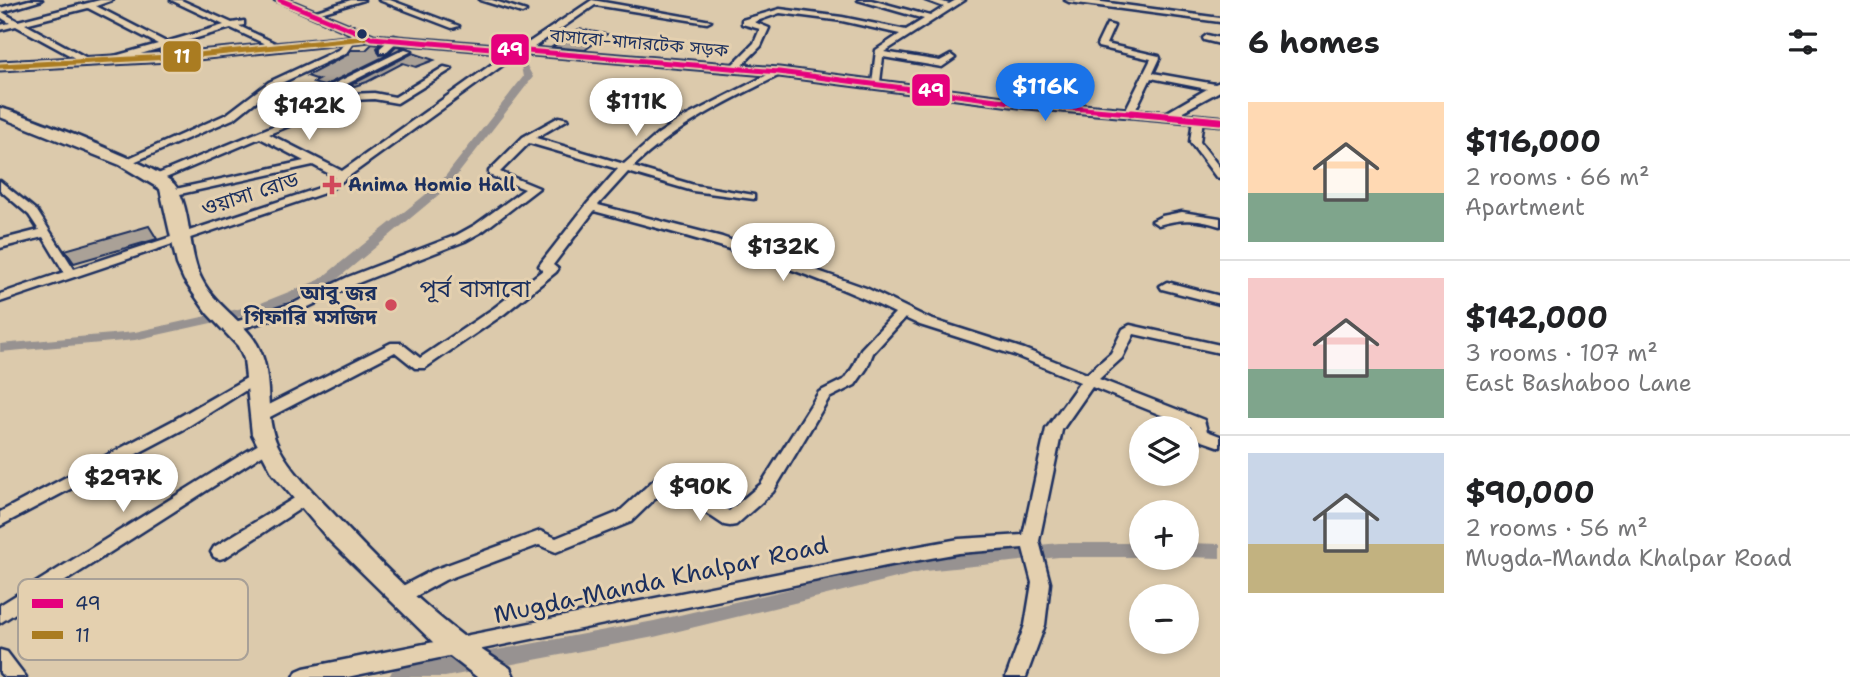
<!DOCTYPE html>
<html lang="en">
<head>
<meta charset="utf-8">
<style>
  :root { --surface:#fff; --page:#f6f6f6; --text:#202124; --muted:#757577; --line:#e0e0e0; --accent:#1a73e8 }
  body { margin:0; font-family:"Shantell Sans","Noto Sans Bengali",sans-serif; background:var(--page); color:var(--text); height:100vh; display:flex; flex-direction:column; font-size:26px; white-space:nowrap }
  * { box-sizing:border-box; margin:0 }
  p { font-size:23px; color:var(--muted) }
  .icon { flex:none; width:38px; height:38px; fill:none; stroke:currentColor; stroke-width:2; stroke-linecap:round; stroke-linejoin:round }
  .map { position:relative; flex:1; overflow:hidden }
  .panel { display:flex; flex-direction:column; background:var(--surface); width:630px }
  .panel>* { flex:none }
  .fabs { position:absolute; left:1129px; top:416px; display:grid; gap:14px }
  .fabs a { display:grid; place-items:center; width:70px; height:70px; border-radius:50%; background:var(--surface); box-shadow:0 4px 10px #0003; font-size:35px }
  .price { position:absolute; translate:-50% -60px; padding:0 16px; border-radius:24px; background:#fff; color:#222; font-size:23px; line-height:46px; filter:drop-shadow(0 2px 4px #0008) }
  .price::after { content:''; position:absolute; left:50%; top:42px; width:21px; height:16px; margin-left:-10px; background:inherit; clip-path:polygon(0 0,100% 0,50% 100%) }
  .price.selected { background:var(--accent); color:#fff }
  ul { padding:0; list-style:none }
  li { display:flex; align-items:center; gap:21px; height:175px; padding:0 28px }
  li+li { border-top:2px solid var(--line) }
  li span { display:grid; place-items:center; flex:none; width:196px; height:140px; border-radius:0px; color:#555 }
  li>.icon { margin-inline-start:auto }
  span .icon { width:84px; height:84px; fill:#fffc; stroke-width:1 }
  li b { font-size:30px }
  h2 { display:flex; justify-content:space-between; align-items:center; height:84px; padding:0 28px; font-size:30px }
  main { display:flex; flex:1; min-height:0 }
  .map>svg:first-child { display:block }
</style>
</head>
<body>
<main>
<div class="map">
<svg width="1220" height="677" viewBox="0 0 1220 677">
  <rect width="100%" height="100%" fill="#dccaac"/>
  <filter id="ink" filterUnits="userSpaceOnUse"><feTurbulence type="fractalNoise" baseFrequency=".0143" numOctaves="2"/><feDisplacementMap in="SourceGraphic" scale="14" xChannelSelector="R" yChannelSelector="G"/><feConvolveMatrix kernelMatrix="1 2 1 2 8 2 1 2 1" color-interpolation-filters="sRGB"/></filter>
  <g filter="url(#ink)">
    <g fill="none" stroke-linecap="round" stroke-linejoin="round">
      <g fill="#979291" fill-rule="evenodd">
        <polygon points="521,66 527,66 533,77 448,187 329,286 265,311 135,340 0,352 0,344 135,332 256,305 319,280 440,183 523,77"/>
        <polygon points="1059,543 1141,543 1141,557 1059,557 925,571 654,637 445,677 389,677 392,671 399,668 654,621 925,557"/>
        <polygon points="1186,543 1220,544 1220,558 1186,557"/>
      </g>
    </g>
    <g fill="#aaa197" stroke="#1b2f5e" stroke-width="2">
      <polygon points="579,29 607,34 585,50 552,47"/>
      <polygon points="372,44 380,45 377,48 380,55 388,54 396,46 404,47 324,86 313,83 319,80 307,76 347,55 351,50 366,50"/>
      <polygon points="413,53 434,60 416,67 403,63 367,82 339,91"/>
      <polygon points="149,226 157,239 74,263 65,250"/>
    </g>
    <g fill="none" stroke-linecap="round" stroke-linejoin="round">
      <defs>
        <g id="street">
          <polygon points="29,0 42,0 2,12 18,21 100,0 113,0 96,6 166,42 224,25 171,0 181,0 232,23 244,21 244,25 239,26 283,47 276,49 231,28 173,45 191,54 191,58 185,58 164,47 114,62 111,61 111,57 158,44 88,8 25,24 87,58 87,62 84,63 16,26 0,30 0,25 10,23 0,17 0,8"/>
          <polygon points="351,0 364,0 314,15 310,13"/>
          <polygon points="379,0 390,0 459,26 452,28"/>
          <polygon points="480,0 492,0 526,11 522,13"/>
          <polygon points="592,0 711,21 707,23 595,5 527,52 521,52 327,192 0,302 0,294 64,272 43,237 0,248 0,240 39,230 29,215 0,190 0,181 37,211 74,269 319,188 335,177 313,165 171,196 165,193 171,190 304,161 260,138 161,180 153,180 153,176 285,121 289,122 289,126 269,134 342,171 516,47 522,47"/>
          <polygon points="858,0 871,0 930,16 944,7 925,0 937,0 949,4 956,0 965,0 884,52 940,61 951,55 955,58 942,67 883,57 880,82 872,84 876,50 900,34 842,21 780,13 754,22 769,28 761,46 736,71 728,69 754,43 760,29 742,24 742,20 780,9 842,17 906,30 924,19"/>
          <polygon points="1065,0 1087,0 1220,18 1220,22 1069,2"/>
          <polygon points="1107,24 1114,26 1106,44 1159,56 1160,58 1153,73 1215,84 1220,82 1220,91 1168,119 1163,116 1164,114 1207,89 1151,78 1134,113 1126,115 1124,113 1151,59 1098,47 1097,45"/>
          <polygon points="1207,35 1220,38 1220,44 1204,40 1203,38"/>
          <polygon points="394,36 401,38 386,52 380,52 380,48"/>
          <polygon points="349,37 356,39 346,53 275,86 235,118 129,164 121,164 120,162 227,114 269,82 340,49"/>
          <polygon points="405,49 412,51 325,95 374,93 395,97 444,67 452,69 397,103 374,99 329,101 309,96"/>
          <path d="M779 69 784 72 782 74C729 100 677 125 633 167L694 185 754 195V199L693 191 628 172 598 205 722 237 866 288 930 319 1024 349 1087 374 1111 353 1123 329 1130 325 1220 345V353L1134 334 1122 358 1099 379 1204 420 1207 431 1220 436V447L1194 438 1191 427 1092 387 1062 430 1039 541 1050 583 1045 625 1026 677H1006L1025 625 1032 583 1023 548 959 553 886 566 347 677H294L297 671 304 668 886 552 959 539 1023 535 1046 429 1080 382 1014 355 920 325 905 318 873 353 867 368 855 385 829 398 773 492 736 525 730 526 724 525 667 487 631 522 556 552 539 545 445 580 407 601 400 604 393 601 391 596 393 591 433 570 540 531 556 538 619 512 657 477C678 470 711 499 729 511L761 484 819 392 845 379 853 367 861 349 895 313C799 266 696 238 594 211L553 265 558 269 556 272 504 314 425 368H415L395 352 266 419H256L253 415 256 411 391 343H401L420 358 494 308 543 270 539 266 541 263 587 204 618 169 529 143 500 172 539 188 483 231 465 241 358 283 304 309 231 332 224 328 226 325 294 303 348 277 457 235 475 225 525 189 489 175V171L523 137 559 117 568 119 536 138 624 164 658 134 679 120Z"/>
          <polygon points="1198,116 1203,119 1200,142 1220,168 1220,178 1216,177 1190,142 1193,119"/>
          <path d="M1182 212 1220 218V226C1197 219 1181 218 1158 225L1152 221 1162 216Z"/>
          <polygon points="1167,282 1220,296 1220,304 1162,289 1160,286"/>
          <polygon points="257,372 262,374 264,377 262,380 184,429 0,526 0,512 172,421"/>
          <polygon points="267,439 273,440 275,444 273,448 0,623 0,605"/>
          <polygon points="306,491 312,493 314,497 312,501 226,557 220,559 214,557 211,552 214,547"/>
          <polygon points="0,650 7,652 26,677 4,677 0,673"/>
        </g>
        <g id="secondary">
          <polygon points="275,0 289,0 374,35 779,68 1027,100 1220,117 1220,125 1027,108 779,76 370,41 188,60 0,70 0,62 188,52 357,36"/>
          <path d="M0 108C27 115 159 166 174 184 192 206 187 253 202 280 216 307 247 323 259 348 274 379 263 416 278 446 291 471 313 492 332 512 385 569 443 628 510 668L514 677H477L437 646 329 540 273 474 252 434 244 359 238 346 207 313 184 280 177 264 160 189 120 165 0 117Z"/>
        </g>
      </defs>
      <use href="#street" stroke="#1b2f5e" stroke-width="5"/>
      <use href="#secondary" stroke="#1b2f5e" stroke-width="5"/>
      <use href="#street" fill="#e4d0af" fill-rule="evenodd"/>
      <use href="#secondary" fill="#e4d0af" fill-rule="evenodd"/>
      <defs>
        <polyline id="bus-1-far1" points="280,0 372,38 779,72 1027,104 1152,115"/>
        <polyline id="bus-1" points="1132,113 1220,121"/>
        <polyline id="bus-2" points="0,66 188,56 364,38"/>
      </defs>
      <use href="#bus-1-far1" stroke="#e4d0af" stroke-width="9"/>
      <use href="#bus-1" stroke="#e4d0af" stroke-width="11"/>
      <use href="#bus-2" stroke="#e4d0af" stroke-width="9"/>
      <use href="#bus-1-far1" stroke="#e5007d" stroke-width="5"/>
      <use href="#bus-1" stroke="#e5007d" stroke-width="7"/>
      <use href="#bus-2" stroke="#aa7c21" stroke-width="5"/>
    </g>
  </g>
  <circle fill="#1b2f5e" stroke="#e4d0af" stroke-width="2.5" cx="362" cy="34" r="6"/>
  <g fill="#d1495b" stroke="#e4d0af" stroke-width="2.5">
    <path d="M328.5 174.5h7v7h7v7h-7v7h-7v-7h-7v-7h7z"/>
    <circle cx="391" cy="305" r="7"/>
  </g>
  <g text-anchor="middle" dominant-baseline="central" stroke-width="6" stroke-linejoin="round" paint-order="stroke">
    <g font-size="18" fill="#1b2f5e" stroke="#e4d0af">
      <text transform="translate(639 43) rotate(5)">বাসাবো-মাদারটেক সড়ক</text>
    </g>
    <g font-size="18" font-weight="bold" fill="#1b2f5e" stroke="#e4d0af" text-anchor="start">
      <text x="348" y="185">Anima Homio Hall</text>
    </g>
    <g font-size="21" fill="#1b2f5e" stroke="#e4d0af">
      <text transform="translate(250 194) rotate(-18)">ওয়াসা রোড</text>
    </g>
    <g font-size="21" font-weight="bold" fill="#1b2f5e" stroke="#e4d0af" text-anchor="end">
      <text x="377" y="293">আবু জর<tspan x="377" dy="24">গিফারি মসজিদ</tspan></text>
    </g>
    <g font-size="24" fill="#1b2f5e" stroke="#e4d0af">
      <text x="475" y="289">পূর্ব বাসাবো</text>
    </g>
    <g font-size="24" fill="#1b2f5e" stroke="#e4d0af">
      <text transform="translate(661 580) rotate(-12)">Mugda-Manda Khalpar Road</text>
    </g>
  </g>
  <rect x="18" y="579" width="230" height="81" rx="10" fill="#e4d0af" stroke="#a8a097" stroke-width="2"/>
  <rect x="32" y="599" width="31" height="9" fill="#e5007d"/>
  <rect x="32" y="631" width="31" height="8" fill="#aa7c21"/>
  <g font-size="19" fill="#1b2f5e">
    <text x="75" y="610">49</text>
    <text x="75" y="642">11</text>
  </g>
  <g stroke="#e4d0af" stroke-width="2.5">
    <rect x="490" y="33" width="40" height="33" rx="7" fill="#e5007d"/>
    <rect x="162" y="40" width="40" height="33" rx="7" fill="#aa7c21"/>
    <rect x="911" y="73" width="40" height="34" rx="7" fill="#e5007d"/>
  </g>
  <g font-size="19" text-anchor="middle" font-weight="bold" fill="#fff">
    <text x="510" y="56">49</text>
    <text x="182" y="63">11</text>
    <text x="931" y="97">49</text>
  </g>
</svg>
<div class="fabs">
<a><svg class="icon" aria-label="layers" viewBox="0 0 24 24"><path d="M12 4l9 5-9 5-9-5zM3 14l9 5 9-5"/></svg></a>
<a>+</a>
<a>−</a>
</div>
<b class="price selected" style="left:1045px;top:123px">$116K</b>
<b class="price" style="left:636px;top:138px">$111K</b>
<b class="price" style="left:309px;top:142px">$142K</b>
<b class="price" style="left:783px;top:283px">$132K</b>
<b class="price" style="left:123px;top:514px">$297K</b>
<b class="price" style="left:700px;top:523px">$90K</b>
</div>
<section class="panel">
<h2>6 homes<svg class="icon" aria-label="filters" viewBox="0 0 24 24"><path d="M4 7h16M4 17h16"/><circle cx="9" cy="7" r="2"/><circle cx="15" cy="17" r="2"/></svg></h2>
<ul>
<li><span style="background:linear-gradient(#ffd9b3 65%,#7fa58c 0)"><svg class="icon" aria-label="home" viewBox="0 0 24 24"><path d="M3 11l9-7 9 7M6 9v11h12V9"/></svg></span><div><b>$116,000</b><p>2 rooms · 66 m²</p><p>Apartment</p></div></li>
<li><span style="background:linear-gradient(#f6c9c9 65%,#7fa58c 0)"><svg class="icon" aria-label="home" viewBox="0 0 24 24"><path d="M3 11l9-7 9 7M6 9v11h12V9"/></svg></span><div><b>$142,000</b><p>3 rooms · 107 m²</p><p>East Bashaboo Lane</p></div></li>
<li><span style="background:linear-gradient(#c9d6e8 65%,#c2b280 0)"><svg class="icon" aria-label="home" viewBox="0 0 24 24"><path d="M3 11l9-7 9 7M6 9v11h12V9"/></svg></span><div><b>$90,000</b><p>2 rooms · 56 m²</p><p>Mugda-Manda Khalpar Road</p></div></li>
</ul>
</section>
</main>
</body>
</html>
